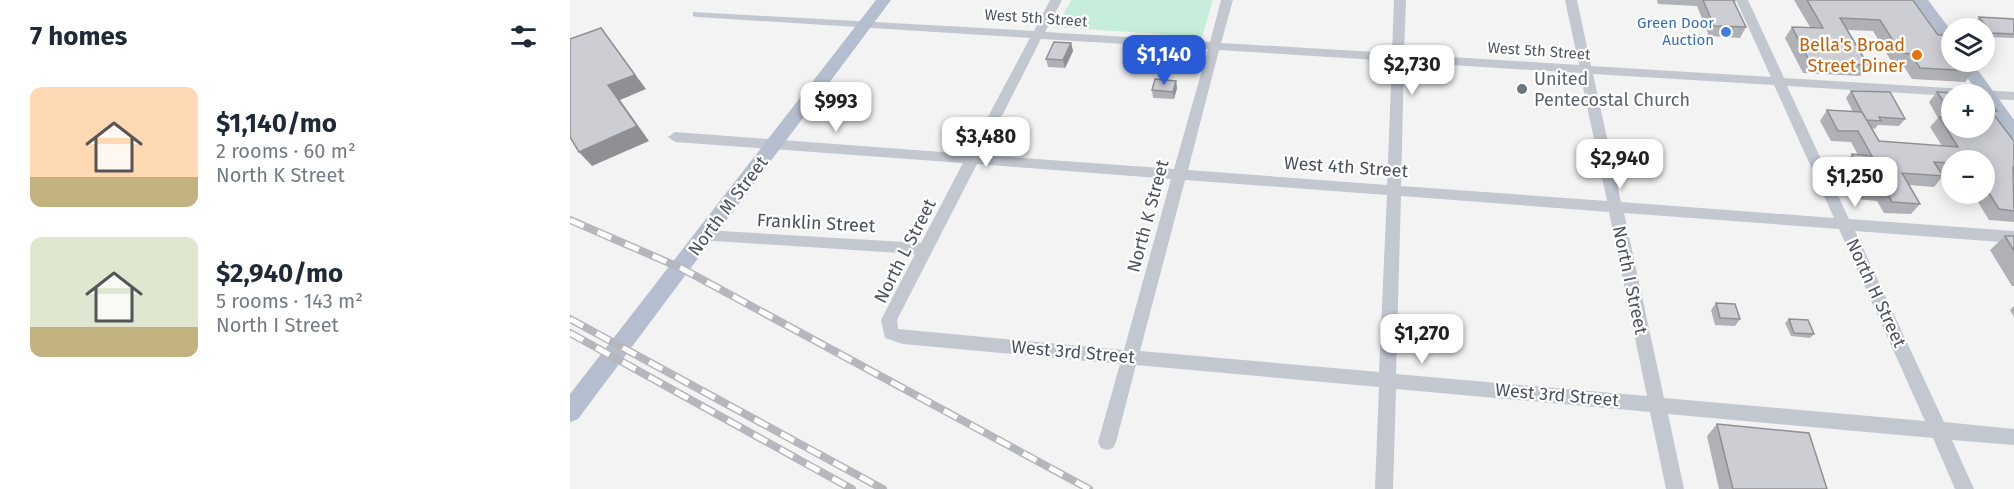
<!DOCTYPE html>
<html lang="en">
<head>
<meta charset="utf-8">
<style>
  :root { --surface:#fff; --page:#f6f6f7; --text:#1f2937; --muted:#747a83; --accent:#2a5bd7 }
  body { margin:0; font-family:"Fira Sans",sans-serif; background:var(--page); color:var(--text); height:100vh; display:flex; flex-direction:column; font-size:22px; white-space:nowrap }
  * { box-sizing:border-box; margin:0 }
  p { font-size:20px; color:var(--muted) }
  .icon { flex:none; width:33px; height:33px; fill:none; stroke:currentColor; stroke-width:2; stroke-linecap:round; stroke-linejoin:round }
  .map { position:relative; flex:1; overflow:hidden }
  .side { display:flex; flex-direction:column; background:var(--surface); width:570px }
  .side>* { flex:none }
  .buttons { position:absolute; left:1371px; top:18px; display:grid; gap:12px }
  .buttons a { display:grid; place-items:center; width:54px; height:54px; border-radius:50%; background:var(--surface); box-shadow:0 3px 15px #0003; font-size:30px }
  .price { position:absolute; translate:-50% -51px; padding:0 14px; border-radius:12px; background:#fff; color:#222; font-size:20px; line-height:39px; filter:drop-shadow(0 2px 3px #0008) }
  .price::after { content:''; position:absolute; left:50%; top:36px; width:18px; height:14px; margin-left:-9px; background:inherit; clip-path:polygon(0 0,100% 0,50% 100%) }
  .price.selected { background:var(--accent); color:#fff }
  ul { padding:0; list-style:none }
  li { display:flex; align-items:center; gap:18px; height:150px; padding:0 30px }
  li span { display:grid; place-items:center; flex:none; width:168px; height:120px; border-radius:12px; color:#555 }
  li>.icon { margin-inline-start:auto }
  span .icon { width:72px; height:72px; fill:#fffc; stroke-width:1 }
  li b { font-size:26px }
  h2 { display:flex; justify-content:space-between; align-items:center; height:72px; padding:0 30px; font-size:26px }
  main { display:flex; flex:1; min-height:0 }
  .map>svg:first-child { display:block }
</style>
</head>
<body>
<main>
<section class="side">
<h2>7 homes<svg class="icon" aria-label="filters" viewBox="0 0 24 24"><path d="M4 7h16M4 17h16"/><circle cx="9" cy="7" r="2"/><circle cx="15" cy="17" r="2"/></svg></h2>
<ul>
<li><span style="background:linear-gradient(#ffd9b3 75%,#c2b280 0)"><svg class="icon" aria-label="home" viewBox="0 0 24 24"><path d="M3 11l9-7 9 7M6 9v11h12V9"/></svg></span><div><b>$1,140/mo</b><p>2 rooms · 60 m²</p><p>North K Street</p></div></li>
<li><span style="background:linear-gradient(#dfe7d0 75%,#c2b280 0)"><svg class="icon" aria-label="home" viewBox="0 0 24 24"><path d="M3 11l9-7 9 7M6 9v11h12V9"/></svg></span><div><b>$2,940/mo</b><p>5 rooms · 143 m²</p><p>North I Street</p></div></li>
</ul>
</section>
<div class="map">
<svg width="1444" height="489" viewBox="0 0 1444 489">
  <rect width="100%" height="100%" fill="#f4f3f3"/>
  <polygon fill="#c6eddb" points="501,0 643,0 632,37 487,27"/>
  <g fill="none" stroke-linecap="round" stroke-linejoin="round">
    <path fill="#c2c7d0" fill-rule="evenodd" d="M480 0H492L475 32 640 42 651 0H663L651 43 822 53 824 0H836L834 54 1009 65 995 0H1007L1021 66 1201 77 1166 0H1178L1214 78 1444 92V100L1414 99V94L1382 96 1217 86 1279 219 1444 231V243L1285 231 1374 422 1444 429V445L1382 440 1404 489H1385L1363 438 1098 414 1114 489H1096L1080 412 826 389 823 489H805L809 387 566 365 546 442 543 448 537 450 531 448 528 442 550 364 333 344 315 338 311 320 345 254 129 240 127 236 129 232 134 230 351 243 393 163 105 142 98 137 105 132 398 154 460 38 127 17 123 16V12L464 31ZM471 39 638 49 604 169 412 155ZM649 50 822 61 817 185 618 170ZM834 62 1010 73 1037 201 831 186ZM1023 74 1204 85 1264 218 1051 202ZM407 164 601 179 554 350 328 329 327 320 331 312ZM615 180 817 195 809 372 570 351ZM831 196 1039 212 1077 396 826 374ZM1054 213 1269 229 1355 421 1094 398Z"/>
    <g fill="#b5bece" fill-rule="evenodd">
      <polygon points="306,0 321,0 8,419 0,422 0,394"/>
      <polygon points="1344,0 1358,0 1382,32 1382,48 1377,46"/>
      <polygon points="1386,62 1402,62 1444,120 1444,138 1438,136 1414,103 1414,94 1409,94"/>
    </g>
    <defs>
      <g id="rail">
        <polyline points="0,220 111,268 519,489"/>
        <polyline points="0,319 313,489"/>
        <polyline points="0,333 282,489"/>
      </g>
    </defs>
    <use href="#rail" stroke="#b5b7bc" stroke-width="8"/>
    <use href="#rail" stroke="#fff" stroke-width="5" stroke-dasharray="15" stroke-linecap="butt"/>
  </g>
  <g fill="#b0b1b6">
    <polygon points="1087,0 1166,0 1165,3 1176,27 1170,38 1139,36 1127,6 1088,4"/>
    <polygon points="1224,0 1343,0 1368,35 1404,71 1395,82 1342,79 1333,65 1323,64 1303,31 1277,30 1298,65 1290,76 1233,73 1215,38 1222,27 1240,27"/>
    <polygon points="1409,17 1444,19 1444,38 1418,37 1414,32 1414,28 1412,28 1406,21"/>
    <polygon points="501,43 503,51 495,68 478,67 476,59"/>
    <polygon points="606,81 607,88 604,99 583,98 582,90"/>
    <polygon points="1281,91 1335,119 1329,126 1308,125 1305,129 1302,128 1309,141 1372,146 1360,127 1368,118 1359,102 1367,92 1382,94 1382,128 1414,96 1427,111 1424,114 1444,141 1444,222 1419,220 1403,194 1414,194 1414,160 1382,160 1382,174 1371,173 1373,176 1364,187 1339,185 1350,204 1341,214 1314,213 1307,201 1287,199 1274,165 1282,154 1288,155 1281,142 1261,141 1250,121 1257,110 1283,112 1276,98"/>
    <polygon points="1435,236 1444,251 1444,286 1442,286 1420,250"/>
    <polygon points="1146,303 1170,319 1165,326 1145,325 1141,310"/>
    <polygon points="1444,306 1444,317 1440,310"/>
    <polygon points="1219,319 1244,334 1240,338 1221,336 1215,323"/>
    <polygon points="1147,424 1257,489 1149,489 1137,436"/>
  </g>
  <g fill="#909094">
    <polygon points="31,28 76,89 50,100 79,141 22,166 9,152 38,85"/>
    <polygon points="501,43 503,51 495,68 493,60"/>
    <polygon points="606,81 607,88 604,99 603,92"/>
  </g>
  <g fill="#cdced4" stroke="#909094" stroke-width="1.5">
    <polygon points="1133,0 1163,0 1176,27 1144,26"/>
    <polygon points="1237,0 1343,0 1368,35 1378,35 1382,40 1382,62 1397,62 1404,71 1350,68 1341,54 1331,53 1310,20 1270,18 1298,65 1240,62 1222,27 1253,28"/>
    <polygon points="1409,17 1444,19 1444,34 1421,33"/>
    <polygon points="31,28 65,75 38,85 67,126 9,152 0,137 0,39"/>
    <polygon points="484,42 501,43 493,60 476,59"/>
    <polygon points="585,79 606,81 603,92 582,90"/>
    <polygon points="1281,91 1320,92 1335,119 1309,117 1311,121 1296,120"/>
    <polygon points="1367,92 1400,94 1382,94 1382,115"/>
    <polygon points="1414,96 1416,96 1427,111 1421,111 1444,141 1444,167 1443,167 1444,211 1429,209 1414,185 1414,160 1382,160 1382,163 1364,162 1373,176 1332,173 1350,204 1322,202 1316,190 1295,189 1282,154 1302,156 1288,131 1268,131 1257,110 1292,112 1309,141 1388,147 1369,117 1382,118 1382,128 1414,128"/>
    <polygon points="1435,236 1444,236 1444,251"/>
    <polygon points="1146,303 1165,304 1170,319 1150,318"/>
    <polygon points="1219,319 1238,320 1244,334 1224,333"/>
    <polygon points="1147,424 1239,433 1257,489 1163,489"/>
  </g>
  <circle fill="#3f7fe0" stroke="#fff" stroke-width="2" cx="1156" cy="32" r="6"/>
  <circle fill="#e8710a" stroke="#fff" stroke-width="2" cx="1347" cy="55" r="6"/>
  <circle fill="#6b7280" stroke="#fff" stroke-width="2" cx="952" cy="89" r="6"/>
  <g text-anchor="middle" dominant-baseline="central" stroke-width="4.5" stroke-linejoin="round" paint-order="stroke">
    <g font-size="15" fill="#4b525f" stroke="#fff">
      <text transform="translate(466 18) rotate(4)">West 5th Street</text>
      <text transform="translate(969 51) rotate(4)">West 5th Street</text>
    </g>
    <g font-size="15" fill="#366cbe" stroke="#fff" text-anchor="end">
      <text x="1144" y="23">Green Door<tspan x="1144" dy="17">Auction</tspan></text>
    </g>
    <g font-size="18" fill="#c56008" stroke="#fff" text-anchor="end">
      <text x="1335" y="45">Bella's Broad<tspan x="1335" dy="21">Street Diner</tspan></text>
    </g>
    <g font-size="18" fill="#5b616d" stroke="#fff" text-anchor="start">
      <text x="964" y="79">United<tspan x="964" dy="21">Pentecostal Church</tspan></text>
    </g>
    <g font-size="18" fill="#4b525f" stroke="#fff">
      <text transform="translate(776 167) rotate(4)">West 4th Street</text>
      <text transform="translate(158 206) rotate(-53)">North M Street</text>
      <text transform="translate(578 216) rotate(-75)">North K Street</text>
      <text transform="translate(246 223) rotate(3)">Franklin Street</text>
      <text transform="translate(335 251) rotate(-63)">North L Street</text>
      <text transform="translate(1060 280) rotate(78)">North I Street</text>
      <text transform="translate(1306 293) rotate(65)">North H Street</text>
      <text transform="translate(503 352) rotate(5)">West 3rd Street</text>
      <text transform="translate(987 395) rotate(5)">West 3rd Street</text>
    </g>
  </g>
</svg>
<div class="buttons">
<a><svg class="icon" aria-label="layers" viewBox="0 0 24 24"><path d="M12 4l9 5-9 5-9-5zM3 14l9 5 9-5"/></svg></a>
<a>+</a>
<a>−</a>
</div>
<b class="price selected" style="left:594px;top:86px">$1,140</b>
<b class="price" style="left:842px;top:96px">$2,730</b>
<b class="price" style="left:266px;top:133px">$993</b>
<b class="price" style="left:416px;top:168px">$3,480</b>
<b class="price" style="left:1050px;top:190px">$2,940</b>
<b class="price" style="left:1285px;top:208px">$1,250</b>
<b class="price" style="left:852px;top:365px">$1,270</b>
</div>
</main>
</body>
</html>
